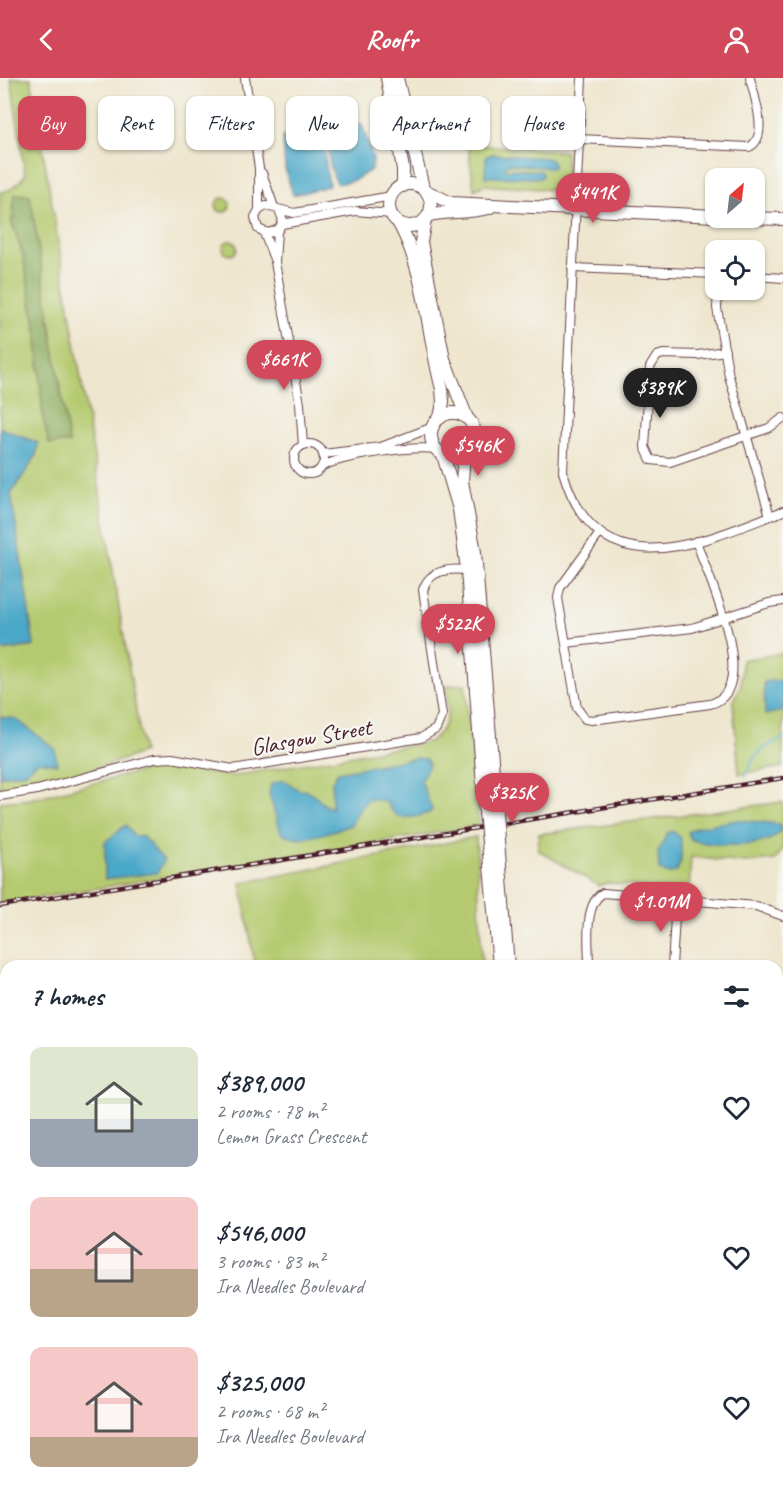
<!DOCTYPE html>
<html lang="en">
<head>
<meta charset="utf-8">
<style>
  :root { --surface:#fff; --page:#f2f2f3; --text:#1f2937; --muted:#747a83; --accent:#d1495b }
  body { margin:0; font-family:Caveat,sans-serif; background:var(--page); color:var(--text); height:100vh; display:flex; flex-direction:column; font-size:22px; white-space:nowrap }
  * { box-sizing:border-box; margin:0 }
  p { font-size:20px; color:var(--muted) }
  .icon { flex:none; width:33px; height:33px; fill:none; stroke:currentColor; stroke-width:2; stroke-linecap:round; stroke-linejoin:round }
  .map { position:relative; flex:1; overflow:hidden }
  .drawer { position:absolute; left:0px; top:882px; width:783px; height:536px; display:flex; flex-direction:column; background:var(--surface); border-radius:18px 18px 0 0; box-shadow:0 2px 4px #0004 }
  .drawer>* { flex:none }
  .hud { position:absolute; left:18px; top:18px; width:747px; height:54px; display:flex; gap:12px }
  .needle { width:39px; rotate:28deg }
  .buttons { position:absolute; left:705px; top:90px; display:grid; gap:12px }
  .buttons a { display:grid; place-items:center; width:60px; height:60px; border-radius:12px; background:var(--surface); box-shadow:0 2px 4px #0004; font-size:30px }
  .price { position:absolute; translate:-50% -51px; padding:0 14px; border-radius:21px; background:var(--accent); color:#fff; font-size:20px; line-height:39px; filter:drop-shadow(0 2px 3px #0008) }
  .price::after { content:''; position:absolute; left:50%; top:36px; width:18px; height:14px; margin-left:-9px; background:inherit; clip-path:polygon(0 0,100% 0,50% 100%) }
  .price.selected { background:#222; color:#fff }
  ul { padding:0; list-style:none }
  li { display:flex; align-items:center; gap:18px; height:150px; padding:0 30px }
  li span { display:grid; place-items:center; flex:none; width:168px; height:120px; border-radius:12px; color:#555 }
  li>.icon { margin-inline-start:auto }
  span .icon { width:72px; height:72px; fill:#fffc; stroke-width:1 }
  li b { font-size:26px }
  h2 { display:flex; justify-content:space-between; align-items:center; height:72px; padding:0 30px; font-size:26px }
  .tag { padding:0 21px; border-radius:12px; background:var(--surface); box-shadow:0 2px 4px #0004; font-size:21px; line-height:54px }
  .tag.selected { background:var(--accent); color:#fff }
  header { display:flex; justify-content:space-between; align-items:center; height:78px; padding:0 30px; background:var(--accent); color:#fff; font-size:27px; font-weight:800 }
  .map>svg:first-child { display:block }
</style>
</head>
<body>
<header><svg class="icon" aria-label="back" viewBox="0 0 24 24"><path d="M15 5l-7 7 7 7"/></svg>Roofr<svg class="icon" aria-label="person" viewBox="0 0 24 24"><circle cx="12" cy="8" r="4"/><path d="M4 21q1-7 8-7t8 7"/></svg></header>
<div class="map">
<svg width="783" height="1417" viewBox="0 0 783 1417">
  <rect width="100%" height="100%" fill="#f6f6f2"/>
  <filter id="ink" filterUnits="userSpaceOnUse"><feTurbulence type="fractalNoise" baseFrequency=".0167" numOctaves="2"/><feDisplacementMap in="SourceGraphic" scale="12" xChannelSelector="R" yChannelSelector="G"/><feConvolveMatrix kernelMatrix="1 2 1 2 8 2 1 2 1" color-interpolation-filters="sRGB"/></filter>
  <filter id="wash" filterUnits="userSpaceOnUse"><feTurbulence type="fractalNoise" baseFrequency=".008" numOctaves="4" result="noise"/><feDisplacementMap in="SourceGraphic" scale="24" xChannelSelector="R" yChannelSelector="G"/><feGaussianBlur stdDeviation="1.35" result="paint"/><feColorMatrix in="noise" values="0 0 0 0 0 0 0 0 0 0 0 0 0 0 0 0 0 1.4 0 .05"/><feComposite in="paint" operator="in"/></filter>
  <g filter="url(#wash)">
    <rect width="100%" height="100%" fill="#eee6ce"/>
    <g fill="#b5ca6f" stroke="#80744d" stroke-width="1.5" fill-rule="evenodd">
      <path d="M11 0H31L143 674C98 692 49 705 0 711V698L26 694 38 683 56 685 16 641 0 639V573L34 568 11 416 36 378 38 365 0 350V114C11 114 18 105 25 97ZM15 117H30L69 365 43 340 37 257 23 176 12 145Z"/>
      <polygon points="468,66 566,74 566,113 484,107 474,112"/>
      <circle cx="223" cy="127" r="7"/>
      <circle cx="230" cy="170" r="7"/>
      <polygon points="783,575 783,689 739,696 733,625 741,606 742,582"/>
      <path d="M465 606 479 748 0 826V724L30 721 163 688 232 698 429 664C451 649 449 632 445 608Z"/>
      <polygon points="783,724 783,771 775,782 745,785 691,779 689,814 608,805 599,808 538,772 539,756"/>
      <polygon points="476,759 482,888 255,888 241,805"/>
      <polygon points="777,1173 783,1174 783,1221 777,1220"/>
      <polygon points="6,1214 6,1274 0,1269 0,1215"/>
      <rect x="777" y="1246" width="6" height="33"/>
      <polygon points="6,1356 6,1412 28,1412 29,1417 0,1417 0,1361"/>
      <polygon points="75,1412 194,1412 193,1417 75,1417"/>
    </g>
    <g fill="#90ae62" stroke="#6d6646" stroke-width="1.5">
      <polygon points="15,116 30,117 69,365 49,366 43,340 37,257 23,177 12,145"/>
      <polygon points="0,1269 6,1274 6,1356 0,1361"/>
      <polygon points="28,1412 75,1412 75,1417 29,1417"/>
    </g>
    <g fill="#49a7c8" stroke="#4a637a" stroke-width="1.5">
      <path d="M351 45 362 46 373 81 372 91 355 102 338 106C328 93 327 66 329 51Z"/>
      <polygon points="317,52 323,64 329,108 293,117 285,91 283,59 290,55"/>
      <polygon points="492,76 547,80 552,83 554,88 551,90 508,86 505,89 505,91 541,93 543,97 541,100 485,99 486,79"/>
      <polygon points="0,350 38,365 36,378 11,416 34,568 0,573"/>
      <polygon points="783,602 783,633 765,637 764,604"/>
      <polygon points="0,639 16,641 55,671 57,686 38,683 26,694 0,698"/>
      <path d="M416 680 426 681 429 687 421 702 432 732 429 735C421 737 404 743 396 737 383 726 393 722 369 721L360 730 351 747C331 753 301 767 281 755L269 716 271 706 284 702 299 712C316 711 317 726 332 730V703L338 694Z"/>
      <path d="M737 742 780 746 781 753C767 772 710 769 690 761L688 754 698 749Z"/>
      <polygon points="126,747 134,758 142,758 164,782 157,795 105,801 105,764"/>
      <polygon points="673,753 681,760 681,782 677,793 669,796 659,792 658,775 667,755"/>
    </g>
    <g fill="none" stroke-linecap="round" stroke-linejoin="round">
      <path stroke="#49a7c8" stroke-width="2" d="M745 698C752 677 763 669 783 660"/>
    </g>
  </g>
  <g filter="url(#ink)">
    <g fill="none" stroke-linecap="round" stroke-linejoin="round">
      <defs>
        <g id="street">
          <polyline points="245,0 259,90 259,132"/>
          <path d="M582 0 563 394C598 514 700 465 783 433"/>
          <path d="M579 61 749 69C770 60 754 18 750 0"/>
          <polyline points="262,95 274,129"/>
          <polyline points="279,132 283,142 279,151 269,155 258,151 255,139 259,132 266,128 294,135 392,118"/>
          <polyline points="282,146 355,133 392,136"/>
          <polyline points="277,153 275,184 300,326 303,367"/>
          <polyline points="264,155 274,181"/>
          <polyline points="572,190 716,196"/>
          <polyline points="754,198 783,200"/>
          <polyline points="718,212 717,230 729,298 770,438"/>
          <polyline points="725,273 698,277 663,276 657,278 650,289 645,369 651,382 670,384 769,350 783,340"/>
          <circle cx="309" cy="381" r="15"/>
          <polyline points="323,376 381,369 433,349"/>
          <path d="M322 388C348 377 408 368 436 371"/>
          <path d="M600 455 560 510 558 520 577 630 585 641 592 642 710 626C763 612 707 496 696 463"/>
          <polyline points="566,565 692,550 769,525 783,523"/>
          <path d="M0 718 37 712 154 681 172 680 233 691 421 660 436 651 442 637 423 512C429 492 448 490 467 492"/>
          <path d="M589 888C589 868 583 826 603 815L756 828 783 838"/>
          <polyline points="672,888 676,823"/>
          <polyline points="777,1080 783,1080"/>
          <polyline points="777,1163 783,1163"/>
          <polyline points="777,1376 783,1375"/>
          <polyline points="674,1412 675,1417"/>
          <polyline points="532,1417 559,1412"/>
        </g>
        <g id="secondary">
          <polyline points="387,0 403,91 403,108"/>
          <polyline points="397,0 423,110"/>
          <circle cx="410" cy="127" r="21"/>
          <polyline points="426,113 451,125 716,138"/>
          <path d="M429 137C449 133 469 135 489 130"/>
          <polyline points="748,140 783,141"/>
          <polyline points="425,142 421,164 444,281 467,340"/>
          <path d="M398 144C426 193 427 256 442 311L443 324 440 340"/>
          <circle cx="453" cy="357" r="22"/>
          <polyline points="443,377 459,431 467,492 485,734"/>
          <polyline points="464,377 462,403 475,474 496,732"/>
          <polyline points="498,763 508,888"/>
          <polyline points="488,765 499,888"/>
          <polyline points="777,1235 783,1235"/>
          <polyline points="399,1417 402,1412"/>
          <polyline points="410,1417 413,1412"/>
        </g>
      </defs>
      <use href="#street" stroke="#633d43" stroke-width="10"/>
      <use href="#secondary" stroke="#633d43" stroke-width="14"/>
      <use href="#street" stroke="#fff" stroke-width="8"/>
      <use href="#secondary" stroke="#fff" stroke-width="12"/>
      <defs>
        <polyline id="rail" points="0,828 783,700"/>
      </defs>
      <use href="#rail" stroke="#4a1f2b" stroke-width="4.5"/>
      <use href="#rail" stroke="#f6f6f2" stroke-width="2" stroke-dasharray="7" stroke-linecap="butt"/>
      <defs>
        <g id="secondary-bridge">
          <polyline points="496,732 498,763"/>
          <polyline points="485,734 488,765"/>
        </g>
      </defs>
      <use href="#secondary-bridge" stroke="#633d43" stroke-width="14" stroke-linecap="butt"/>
      <use href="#secondary-bridge" stroke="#fff" stroke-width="12"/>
    </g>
  </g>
  <g text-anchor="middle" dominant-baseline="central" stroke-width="4.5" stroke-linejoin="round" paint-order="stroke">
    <g font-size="24" fill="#4a1f2b" stroke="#f6f6f2">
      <text transform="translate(311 659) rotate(-10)">Glasgow Street</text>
    </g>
  </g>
</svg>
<div class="buttons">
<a><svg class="needle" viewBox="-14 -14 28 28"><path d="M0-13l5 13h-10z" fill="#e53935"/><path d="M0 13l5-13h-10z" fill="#747a83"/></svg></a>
<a><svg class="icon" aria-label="locate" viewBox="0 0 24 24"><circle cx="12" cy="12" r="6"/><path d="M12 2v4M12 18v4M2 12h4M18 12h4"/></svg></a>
</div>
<b class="price" style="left:593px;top:146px">$441K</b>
<b class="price" style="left:284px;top:313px">$661K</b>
<b class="price selected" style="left:660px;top:341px">$389K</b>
<b class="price" style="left:478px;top:399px">$546K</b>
<b class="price" style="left:458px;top:577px">$522K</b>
<b class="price" style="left:512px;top:746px">$325K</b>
<b class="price" style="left:661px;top:855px">$1.01M</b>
<div class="hud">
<a class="tag selected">Buy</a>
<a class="tag">Rent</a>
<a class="tag">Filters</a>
<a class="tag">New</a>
<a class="tag">Apartment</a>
<a class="tag">House</a>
</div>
<section class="drawer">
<h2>7 homes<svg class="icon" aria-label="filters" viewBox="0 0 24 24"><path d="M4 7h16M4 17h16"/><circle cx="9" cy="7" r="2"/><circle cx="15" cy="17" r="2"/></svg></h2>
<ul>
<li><span style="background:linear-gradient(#dfe7d0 60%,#9aa5b1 0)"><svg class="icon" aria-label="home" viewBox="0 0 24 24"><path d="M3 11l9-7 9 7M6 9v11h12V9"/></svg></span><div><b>$389,000</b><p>2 rooms · 78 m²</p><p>Lemon Grass Crescent</p></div><svg class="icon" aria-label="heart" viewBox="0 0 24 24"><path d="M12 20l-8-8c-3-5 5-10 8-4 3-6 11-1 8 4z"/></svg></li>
<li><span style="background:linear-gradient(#f6c9c9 60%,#b9a48a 0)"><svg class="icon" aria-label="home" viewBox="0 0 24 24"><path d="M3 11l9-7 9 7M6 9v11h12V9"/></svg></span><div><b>$546,000</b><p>3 rooms · 83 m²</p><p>Ira Needles Boulevard</p></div><svg class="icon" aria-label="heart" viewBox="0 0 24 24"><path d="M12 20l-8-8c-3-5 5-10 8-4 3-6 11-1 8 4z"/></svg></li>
<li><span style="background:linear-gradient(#f6c9c9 75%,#b9a48a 0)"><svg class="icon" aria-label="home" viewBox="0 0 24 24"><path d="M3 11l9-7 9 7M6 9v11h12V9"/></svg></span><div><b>$325,000</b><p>2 rooms · 68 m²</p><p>Ira Needles Boulevard</p></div><svg class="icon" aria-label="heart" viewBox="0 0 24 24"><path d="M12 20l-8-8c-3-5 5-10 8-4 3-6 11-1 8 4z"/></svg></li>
</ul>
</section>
</div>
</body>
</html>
